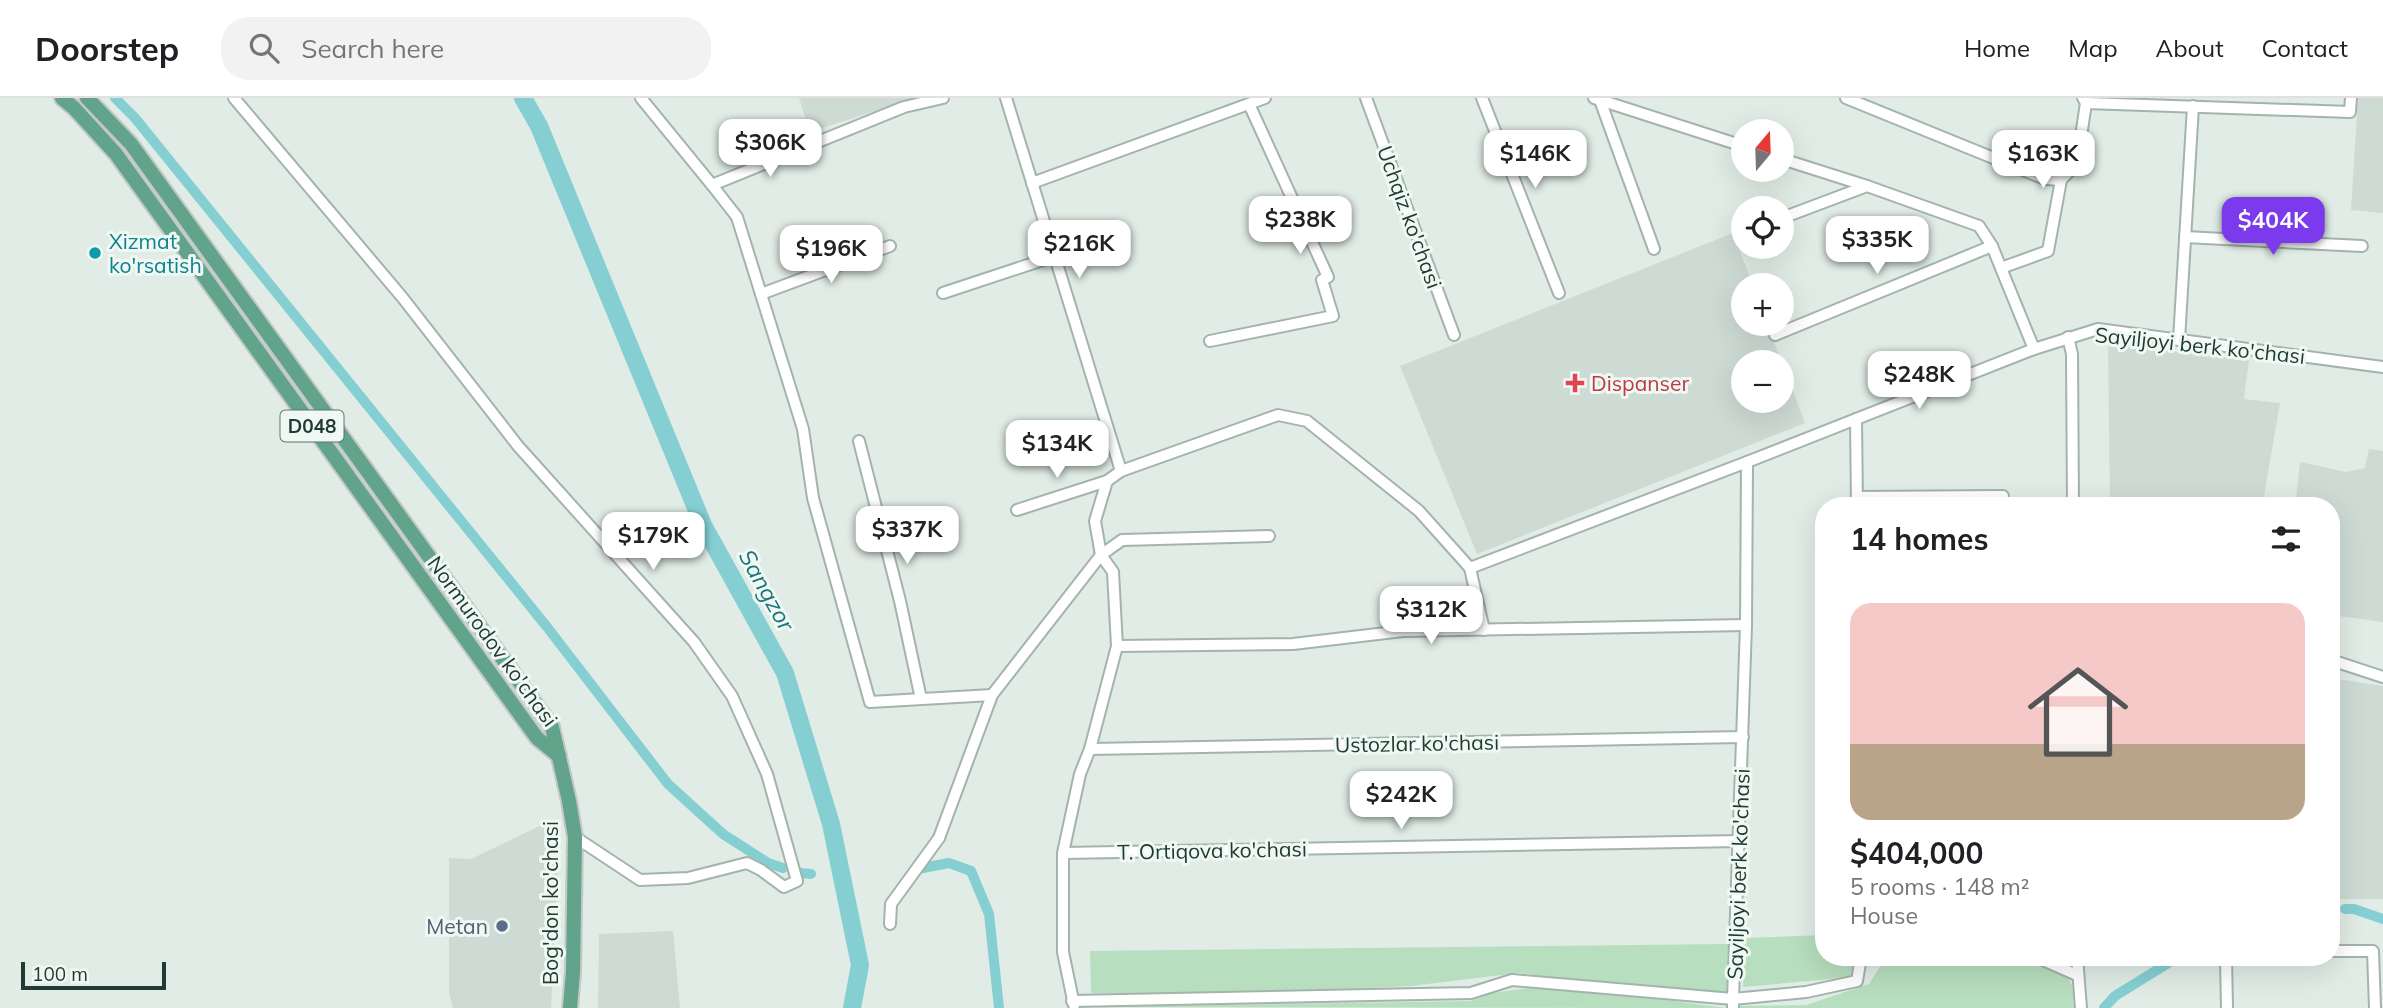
<!DOCTYPE html>
<html lang="en">
<head>
<meta charset="utf-8">
<style>
  :root { --surface:#fff; --page:#f2f2f2; --text:#202124; --muted:#757577; --line:#e0e0e0; --accent:#7c3aed }
  body { margin:0; font-family:Mulish,sans-serif; background:var(--page); color:var(--text); height:100vh; display:flex; flex-direction:column; font-size:26px; white-space:nowrap }
  * { box-sizing:border-box; margin:0 }
  p { font-size:23px; color:var(--muted) }
  .icon { flex:none; width:38px; height:38px; fill:none; stroke:currentColor; stroke-width:2; stroke-linecap:round; stroke-linejoin:round }
  .map { position:relative; flex:1; overflow:hidden }
  .drawer { position:absolute; left:1815px; top:399px; width:525px; height:469px; display:flex; flex-direction:column; background:var(--surface); border-radius:28px; box-shadow:0 7px 28px #0002 }
  .drawer>* { flex:none }
  .needle { width:46px; rotate:19deg }
  .tools { position:absolute; left:1731px; top:21px; display:grid; gap:14px }
  .tools a { display:grid; place-items:center; width:63px; height:63px; border-radius:50%; background:var(--surface); box-shadow:0 7px 28px #0002; font-size:35px }
  .scale { position:absolute; left:21px; bottom:18px; width:145px; box-sizing:border-box; padding-left:7px; border:4px solid #203c32; border-top:0; font-size:19px; line-height:24px; white-space:nowrap; color:#203c32; -webkit-text-stroke:5px #f0f8f3; paint-order:stroke }
  .price { position:absolute; translate:-50% -60px; padding:0 16px; border-radius:14px; background:#fff; color:#222; font-size:23px; line-height:46px; filter:drop-shadow(0 2px 4px #0008) }
  .price::after { content:''; position:absolute; left:50%; top:42px; width:21px; height:16px; margin-left:-10px; background:inherit; clip-path:polygon(0 0,100% 0,50% 100%) }
  .price.current { background:var(--accent); color:#fff }
  ul { padding:0; list-style:none }
  li { display:grid; align-content:center; gap:14px; height:371px; padding:0 35px }
  li+li { border-top:2px solid var(--line) }
  li span { display:grid; place-items:center; height:217px; border-radius:21px; color:#555 }
  li>.icon { margin-inline-start:auto }
  span .icon { width:126px; height:126px; fill:#fffc; stroke-width:1 }
  li b { font-size:30px }
  h2 { display:flex; justify-content:space-between; align-items:center; height:84px; padding:0 35px; font-size:30px }
  header { display:flex; align-items:center; gap:42px; box-sizing:border-box; height:98px; padding:0 35px; background:var(--surface); border-bottom:2px solid var(--line) }
  header strong { font-size:33px }
  nav { display:flex; gap:38px; margin-inline-start:auto; font-size:24px }
  .search { width:490px; height:63px; background:var(--page); display:flex; align-items:center; gap:18px; box-sizing:border-box; padding:0 24px; border-radius:28px; color:var(--muted); font-size:26px }
  .map>svg:first-child { display:block }
</style>
</head>
<body>
<header>
<strong>Doorstep</strong>
<div class="search"><svg class="icon" aria-label="search" viewBox="0 0 24 24"><circle cx="10" cy="10" r="6"/><path d="M15 15l6 6"/></svg>Search here</div>
<nav><a>Home</a><a>Map</a><a>About</a><a>Contact</a></nav>
</header>
<div class="map">
<svg width="2383" height="910" viewBox="0 0 2383 910">
  <rect width="100%" height="100%" fill="#e0ece5"/>
  <g fill="#cedbd4" fill-rule="evenodd">
    <polygon points="799,0 915,0 810,34"/>
    <polygon points="2358,0 2383,0 2383,115 2351,112"/>
    <path d="M1733 135 1753 187H1743V226H1767L1805 325 1477 456 1400 268ZM1743 264H1782V303H1743Z"/>
    <polygon points="2108,246 2249,262 2244,301 2280,305 2264,398 2270,401 2269,408 2110,408"/>
    <polygon points="2369,351 2383,353 2383,524 2331,517 2331,408 2295,408 2300,364 2346,374 2365,370"/>
    <polygon points="2331,580 2383,588 2383,801 2331,801"/>
    <polygon points="544,726 560,730 551,910 453,910 449,895 449,760 471,761"/>
    <polygon points="673,833 680,910 598,910 599,836"/>
  </g>
  <g fill="#b7debe">
    <polygon points="1823,837 1824,859 1854,859 1853,879 1743,889 1745,840"/>
    <polygon points="1728,846 1727,895 1614,887 1518,875 1411,888 1261,895 1091,895 1090,853"/>
    <path d="M1886 859C1923 859 2050 849 2070 883 2074 890 2073 902 2074 910H1739V908L1806 907 1869 886Z"/>
    <polygon points="1529,890 1635,898 1726,910 1093,909 1471,903 1492,895"/>
  </g>
  <g fill="none" stroke-linecap="round" stroke-linejoin="round">
    <g stroke="#85cfd3" stroke-width="10">
      <polyline points="115,0 135,20 547,529 668,686 723,736 768,765 783,770"/>
      <polyline points="923,770 949,765 971,773 989,816 999,910"/>
      <polyline points="800,775 811,776"/>
      <polyline points="2345,811 2354,811 2383,821"/>
      <polyline points="2104,910 2115,898 2178,859"/>
    </g>
    <polyline stroke="#85cfd3" stroke-width="18" points="523,0 539,28 703,427 785,575 831,726 860,867 852,910"/>
    <defs>
      <g id="minor">
        <polyline points="234,0 402,199 518,348 694,544 732,598 767,676 797,783 784,789 761,772 747,765 688,780 640,782 575,739"/>
        <polyline points="641,0 712,87 904,9 943,0"/>
        <polyline points="1006,0 1121,373"/>
        <polyline points="1366,0 1454,237"/>
        <polyline points="1482,0 1559,195"/>
        <polyline points="1594,0 1600,2 1654,151"/>
        <polyline points="1846,0 2045,81 2061,82"/>
        <polyline points="1600,2 1743,48"/>
        <polyline points="2086,5 2350,14 2351,0"/>
        <polyline points="1782,61 1867,88"/>
        <polyline points="1032,85 1265,0"/>
        <polyline points="712,87 737,119 803,331 813,400 870,604 992,597"/>
        <polyline points="1782,120 1867,88 1979,128 1992,148 2034,251"/>
        <polyline points="1739,135 1743,134"/>
        <polyline points="2185,139 2362,148"/>
        <polyline points="2001,170 2048,153 2061,82 2077,65 2086,5 2083,0"/>
        <polyline points="943,195 1055,158"/>
        <polyline points="761,196 890,148"/>
        <polyline points="1775,237 1992,148"/>
        <polyline points="2068,239 2072,256 2073,408"/>
        <polyline points="2179,242 2193,8"/>
        <polyline points="1210,243 1333,218 1322,182 1328,179 1249,6"/>
        <polyline points="1856,321 1857,408"/>
        <polyline points="859,343 900,503 921,601"/>
        <polyline points="1857,399 2003,398"/>
        <polyline points="1017,412 1107,383"/>
        <polyline points="1470,470 1747,364 2034,251 2098,231 2383,269"/>
        <polyline points="1117,548 1293,546 1403,533 1746,527"/>
        <polyline points="2331,562 2383,579"/>
        <polyline points="1090,651 1743,639"/>
        <polyline points="1063,755 1740,743"/>
        <polyline points="890,826 891,806 939,740 992,597 1101,457 1122,442 1269,438"/>
        <polyline points="2331,853 2373,853 2375,910"/>
        <polyline points="2036,859 2077,877"/>
        <polyline points="2077,859 2081,910"/>
        <polyline points="2226,859 2227,910"/>
        <polyline points="1072,903 1471,895 1512,882 1733,901 1746,527 1747,364"/>
        <polyline points="1074,907 1063,854 1063,755 1080,676 1090,651 1117,548 1113,474 1101,457 1095,423 1107,383 1121,373 1278,317 1307,323 1419,413 1470,470 1484,532"/>
        <polyline points="1733,910 1733,901 1806,894 1857,883 1861,859"/>
      </g>
      <g id="major">
        <polyline points="62,0 74,10 116,56 537,640 559,658"/>
        <polyline points="87,0 131,46 552,629 569,703 575,739 573,874 570,910"/>
      </g>
    </defs>
    <use href="#minor" stroke="#a3b4ac" stroke-width="14"/>
    <use href="#major" stroke="#c1c8c6" stroke-width="18"/>
    <use href="#minor" stroke="#fff" stroke-width="10"/>
    <use href="#major" stroke="#62a38c" stroke-width="14"/>
  </g>
  <circle fill="#0f9aa8" stroke="#f0f8f3" stroke-width="2.5" cx="95" cy="155" r="7"/>
  <path fill="#e0444e" stroke="#f0f8f3" stroke-width="2.5" d="M1571.5 274.5h7v7h7v7h-7v7h-7v-7h-7v-7h7z"/>
  <circle fill="#5c6f8a" stroke="#f0f8f3" stroke-width="2.5" cx="502" cy="828" r="7"/>
  <g text-anchor="middle" dominant-baseline="central" stroke-width="6" stroke-linejoin="round" paint-order="stroke">
    <rect fill="#f0f8f3" stroke="#5e746c" stroke-width="2" x="280.5" y="312.5" width="63" height="31" rx="5"/>
    <g font-size="19" font-weight="bold" fill="#203c32">
      <text x="312" y="328">D048</text>
    </g>
    <g font-size="21" fill="#203c32" stroke="#f0f8f3">
      <text transform="translate(1410 119) rotate(70)">Uchqiz ko'chasi</text>
      <text transform="translate(2200 247) rotate(6)">Sayiljoyi berk ko'chasi</text>
      <text transform="translate(493 543) rotate(54)">Normurodov ko'chasi</text>
      <text transform="translate(1417 645) rotate(-1)">Ustozlar ko'chasi</text>
      <text transform="translate(1212 752) rotate(-1)">T. Ortiqova ko'chasi</text>
      <text transform="translate(1738 776) rotate(-88)">Sayiljoyi berk ko'chasi</text>
      <text transform="translate(550 805) rotate(-90)">Bog'don ko'chasi</text>
    </g>
    <g font-size="21" fill="#0d838f" stroke="#f0f8f3" text-anchor="start">
      <text x="109" y="143">Xizmat<tspan x="109" dy="24">ko'rsatish</tspan></text>
    </g>
    <g font-size="21" fill="#be3a42" stroke="#f0f8f3" text-anchor="start">
      <text x="1591" y="285">Dispanser</text>
    </g>
    <g font-size="21" fill="#4e5e75" stroke="#f0f8f3" text-anchor="end">
      <text x="488" y="828">Metan</text>
    </g>
    <g font-size="23" font-style="italic" fill="#18747a" stroke="#f0f8f3">
      <text transform="translate(767 492) rotate(61)">Sangzor</text>
    </g>
  </g>
</svg>
<div class="tools">
<a><svg class="needle" viewBox="-14 -14 28 28"><path d="M0-13l5 13h-10z" fill="#e53935"/><path d="M0 13l5-13h-10z" fill="#757577"/></svg></a>
<a><svg class="icon" aria-label="locate" viewBox="0 0 24 24"><circle cx="12" cy="12" r="6"/><path d="M12 2v4M12 18v4M2 12h4M18 12h4"/></svg></a>
<a>+</a>
<a>−</a>
</div>
<div class="scale">100 m</div>
<b class="price" style="left:770px;top:81px">$306K</b>
<b class="price" style="left:1535px;top:92px">$146K</b>
<b class="price" style="left:2043px;top:92px">$163K</b>
<b class="price" style="left:1300px;top:158px">$238K</b>
<b class="price current" style="left:2273px;top:159px">$404K</b>
<b class="price" style="left:1877px;top:178px">$335K</b>
<b class="price" style="left:1079px;top:182px">$216K</b>
<b class="price" style="left:831px;top:187px">$196K</b>
<b class="price" style="left:1919px;top:313px">$248K</b>
<b class="price" style="left:1057px;top:382px">$134K</b>
<b class="price" style="left:907px;top:468px">$337K</b>
<b class="price" style="left:653px;top:474px">$179K</b>
<b class="price" style="left:1431px;top:548px">$312K</b>
<b class="price" style="left:1401px;top:733px">$242K</b>
<section class="drawer">
<h2>14 homes<svg class="icon" aria-label="filters" viewBox="0 0 24 24"><path d="M4 7h16M4 17h16"/><circle cx="9" cy="7" r="2"/><circle cx="15" cy="17" r="2"/></svg></h2>
<ul>
<li><span style="background:linear-gradient(#f6c9c9 65%,#b9a48a 0)"><svg class="icon" aria-label="home" viewBox="0 0 24 24"><path d="M3 11l9-7 9 7M6 9v11h12V9"/></svg></span><div><b>$404,000</b><p>5 rooms · 148 m²</p><p>House</p></div></li>
</ul>
</section>
</div>
</body>
</html>
